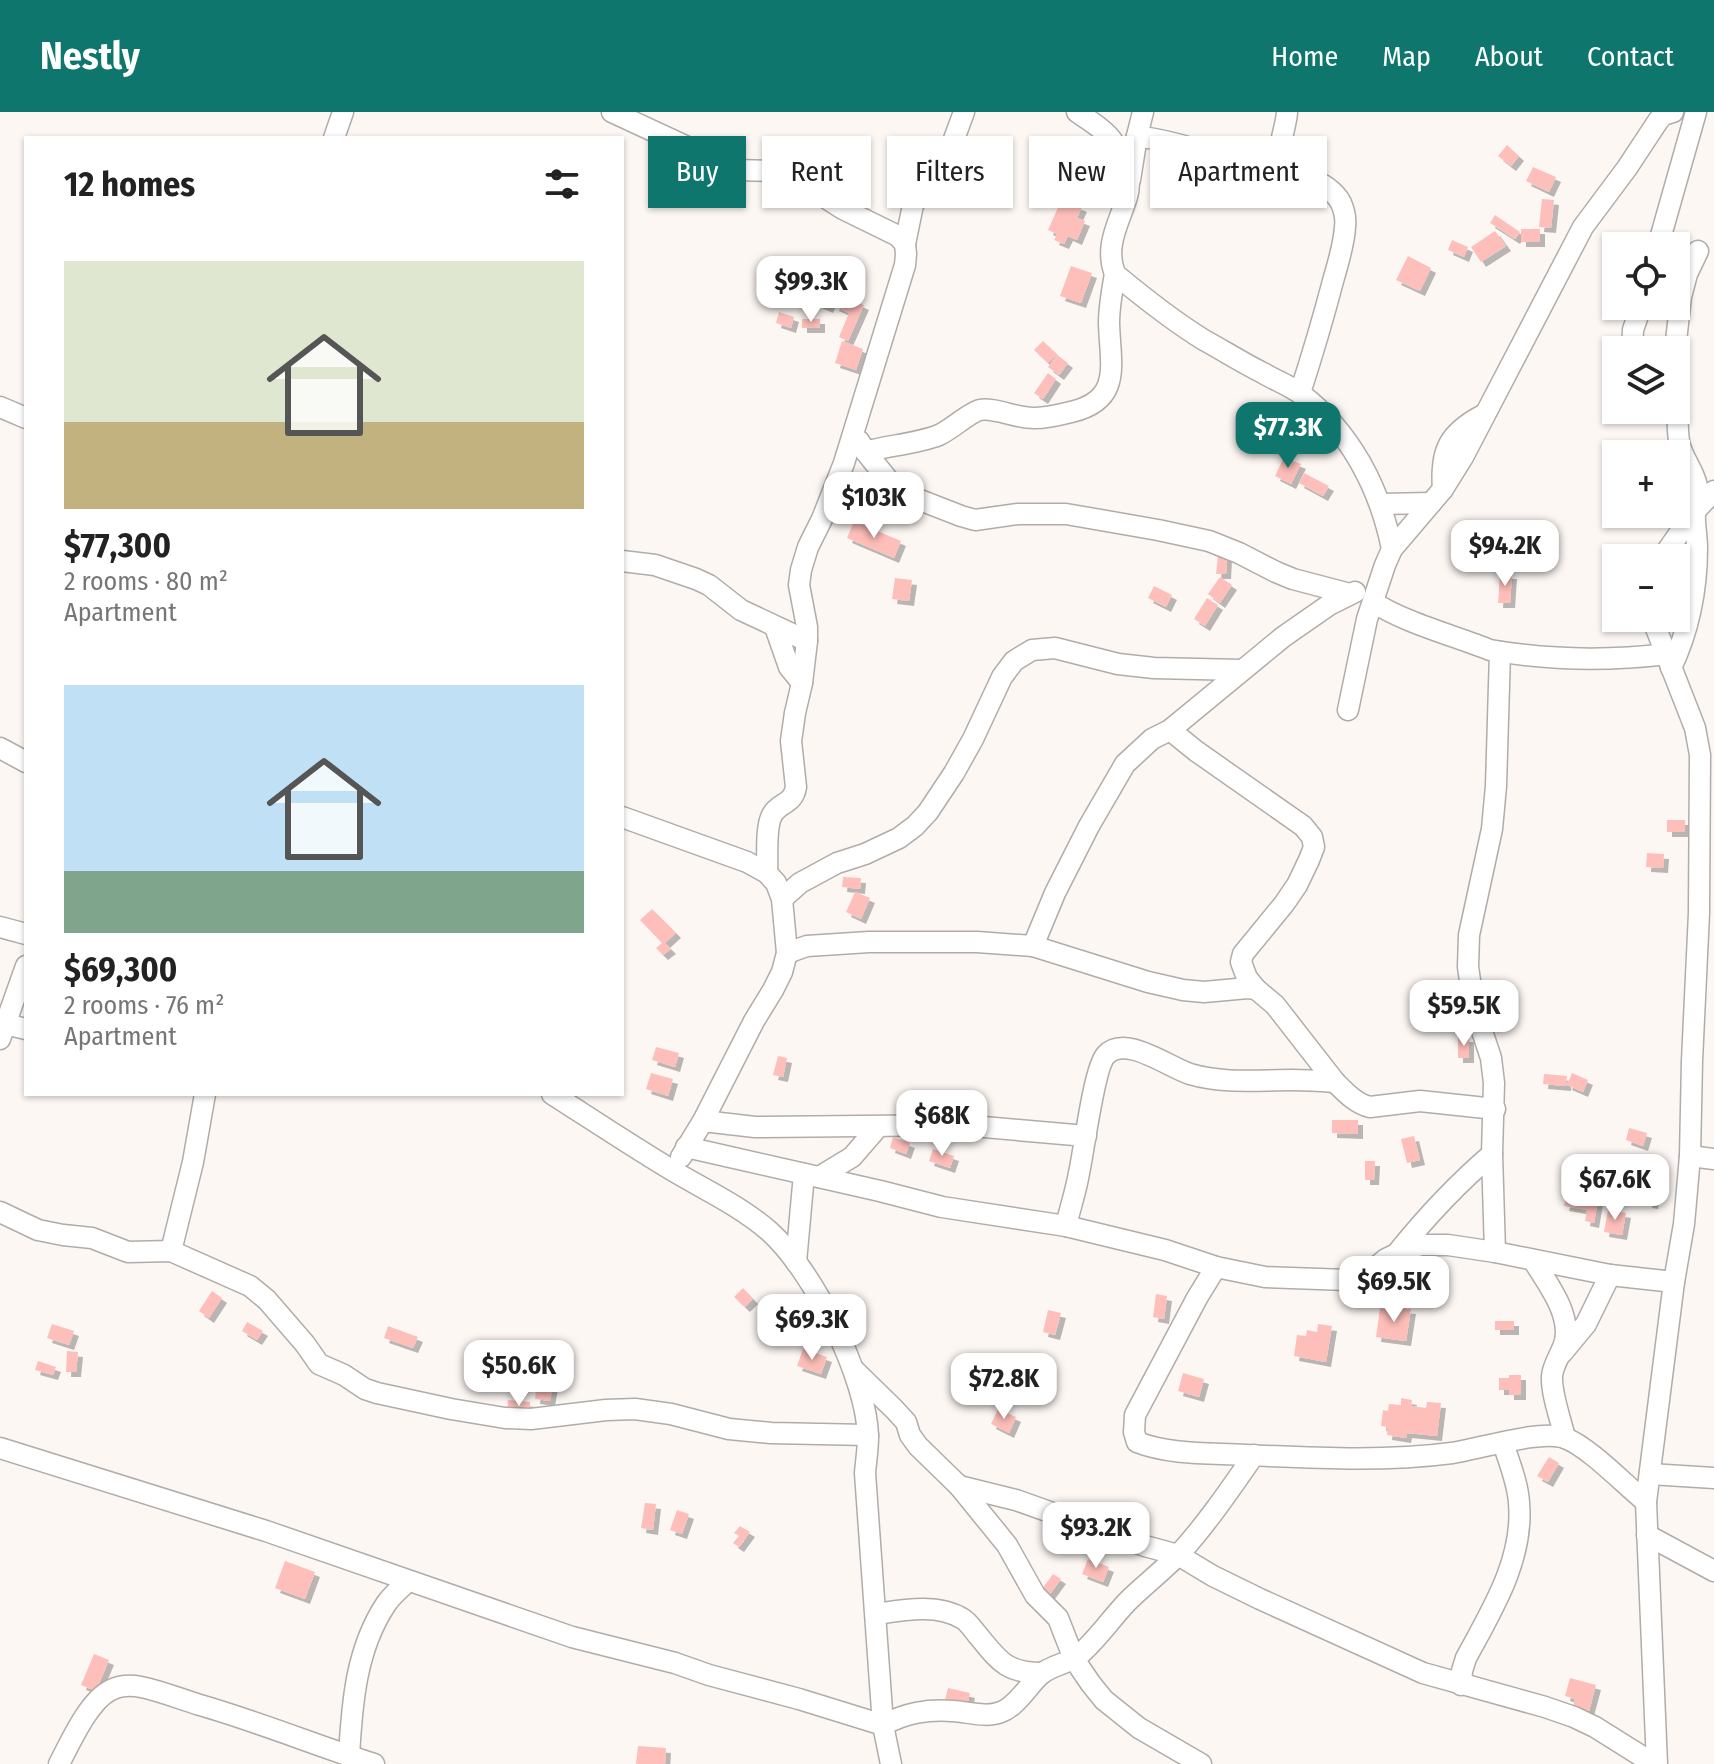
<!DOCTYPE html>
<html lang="en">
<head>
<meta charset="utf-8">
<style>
  :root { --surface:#fff; --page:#f6f6f6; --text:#222; --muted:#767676; --accent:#0f766e }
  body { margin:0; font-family:"Fira Sans Condensed",sans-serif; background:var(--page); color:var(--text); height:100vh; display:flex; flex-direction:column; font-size:30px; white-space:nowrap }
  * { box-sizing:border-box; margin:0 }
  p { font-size:26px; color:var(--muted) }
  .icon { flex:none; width:44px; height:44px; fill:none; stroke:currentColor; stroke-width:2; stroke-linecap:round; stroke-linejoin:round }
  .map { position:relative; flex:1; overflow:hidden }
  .side { position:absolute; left:24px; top:24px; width:600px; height:960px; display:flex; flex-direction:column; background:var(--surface); border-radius:0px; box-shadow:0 2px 6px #0004 }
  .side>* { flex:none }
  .guide { position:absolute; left:648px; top:24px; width:760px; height:72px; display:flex; gap:16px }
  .fabs { position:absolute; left:1602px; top:120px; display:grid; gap:16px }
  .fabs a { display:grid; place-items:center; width:88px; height:88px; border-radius:0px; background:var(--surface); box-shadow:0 2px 6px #0004; font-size:40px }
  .price { position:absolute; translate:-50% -68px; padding:0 18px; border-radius:16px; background:#fff; color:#222; font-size:26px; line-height:52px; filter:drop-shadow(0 2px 4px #0008) }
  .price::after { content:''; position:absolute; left:50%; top:48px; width:24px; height:18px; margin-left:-12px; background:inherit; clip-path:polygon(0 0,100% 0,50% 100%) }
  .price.on { background:var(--accent); color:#fff }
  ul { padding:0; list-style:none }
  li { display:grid; align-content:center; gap:16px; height:424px; padding:0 40px }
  li span { display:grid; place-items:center; height:248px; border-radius:0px; color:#555 }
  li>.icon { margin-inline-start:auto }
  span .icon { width:144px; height:144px; fill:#fffc; stroke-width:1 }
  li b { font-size:34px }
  h2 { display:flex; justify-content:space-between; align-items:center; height:96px; padding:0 40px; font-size:34px }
  .pill { padding:0 28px; border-radius:0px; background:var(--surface); box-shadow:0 2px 6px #0004; font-size:28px; line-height:72px }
  .pill.on { background:var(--accent); color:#fff }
  header { display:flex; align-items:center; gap:48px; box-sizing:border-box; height:112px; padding:0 40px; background:var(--accent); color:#fff }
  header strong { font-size:38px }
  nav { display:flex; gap:44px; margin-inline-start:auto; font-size:28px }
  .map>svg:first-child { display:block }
</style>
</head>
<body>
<header>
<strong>Nestly</strong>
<nav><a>Home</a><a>Map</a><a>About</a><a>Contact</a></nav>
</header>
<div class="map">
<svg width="1714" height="1652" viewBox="0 0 1714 1652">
  <defs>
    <filter id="shadow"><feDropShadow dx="5" dy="5" stdDeviation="0" flood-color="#0004"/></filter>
  </defs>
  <rect width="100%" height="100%" fill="#fdf7f4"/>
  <g fill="#febfba" filter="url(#shadow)">
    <polygon points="1507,33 1519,44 1511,54 1498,44"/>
    <polygon points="1533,55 1556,65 1549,80 1526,69"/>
    <polygon points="1542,87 1554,88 1551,116 1539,115"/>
    <polygon points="1060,91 1070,96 1072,91 1082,95 1077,106 1085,109 1077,128 1068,124 1064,132 1054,128 1057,122 1048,118"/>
    <polygon points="1495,103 1520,120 1515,127 1490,111"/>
    <rect x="1521" y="117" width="19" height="13"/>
    <polygon points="1495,119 1506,134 1481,150 1471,135"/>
    <polygon points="1452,128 1468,135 1464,145 1448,138"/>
    <polygon points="1408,144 1431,156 1420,179 1396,168"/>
    <polygon points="1071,154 1092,161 1081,191 1060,184"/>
    <polygon points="810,169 835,180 828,196 803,185"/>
    <polygon points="839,182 864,193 848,229 839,225 849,201 834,194"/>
    <polygon points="779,200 794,205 791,216 776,211"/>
    <rect x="802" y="207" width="18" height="9"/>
    <polygon points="842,229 863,237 856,258 835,251"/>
    <polygon points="1043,229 1057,242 1048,251 1034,238"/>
    <polygon points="1057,243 1068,251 1059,263 1048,255"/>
    <polygon points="1048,261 1056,267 1043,287 1034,281"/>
    <polygon points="1284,345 1301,352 1291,372 1275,364"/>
    <polygon points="1304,361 1329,374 1323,384 1299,371"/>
    <polygon points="854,409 901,429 894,446 847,426"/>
    <polygon points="1218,444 1227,444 1226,462 1216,462"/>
    <polygon points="1500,462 1512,462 1510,491 1498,491"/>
    <polygon points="1220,465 1232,473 1220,491 1208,482"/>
    <polygon points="895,466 912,468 909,489 892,487"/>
    <polygon points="1154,474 1172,483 1166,495 1148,486"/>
    <polygon points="1207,486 1218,493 1205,514 1194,507"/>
    <rect x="1667" y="708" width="18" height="12"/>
    <polygon points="1647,741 1664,742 1663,756 1646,755"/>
    <polygon points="843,765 861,766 860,777 842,775"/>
    <polygon points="855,780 870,786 861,807 846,800"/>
    <polygon points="652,797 676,821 665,831 671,837 663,843 656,836 662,831 640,808"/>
    <rect x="1458" y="925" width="11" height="21"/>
    <polygon points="656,935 679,941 675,955 652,948"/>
    <polygon points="778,944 787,946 783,965 773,963"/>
    <polygon points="651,961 673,967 668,984 646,977"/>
    <polygon points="1572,961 1588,968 1583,980 1567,973"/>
    <polygon points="1544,962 1567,964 1566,974 1543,972"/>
    <polygon points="1332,1008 1358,1008 1358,1022 1332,1021"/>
    <polygon points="1629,1016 1647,1021 1643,1034 1626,1028"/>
    <polygon points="1414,1024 1420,1048 1407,1051 1401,1027"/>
    <polygon points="893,1025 910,1031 906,1042 890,1036"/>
    <polygon points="933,1037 954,1044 950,1056 929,1049"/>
    <polygon points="1365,1049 1375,1049 1374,1068 1365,1068"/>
    <polygon points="1631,1068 1656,1071 1653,1092 1647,1091 1649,1080 1630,1077"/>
    <polygon points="1567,1082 1598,1088 1594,1111 1585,1109 1587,1098 1564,1094"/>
    <polygon points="1608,1098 1626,1101 1622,1123 1604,1120"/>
    <polygon points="743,1176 753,1187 745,1195 734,1185"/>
    <polygon points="212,1179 222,1186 209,1206 199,1199"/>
    <polygon points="1156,1182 1167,1184 1164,1207 1153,1205"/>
    <polygon points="1380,1196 1401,1200 1401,1196 1411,1197 1406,1229 1376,1225"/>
    <polygon points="1048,1198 1061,1201 1055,1223 1043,1220"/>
    <rect x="1495" y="1209" width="19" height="9"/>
    <polygon points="247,1210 263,1219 257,1228 242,1219"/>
    <polygon points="52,1212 74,1219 69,1233 47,1226"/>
    <polygon points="1318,1212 1332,1214 1326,1250 1294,1244 1297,1223 1306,1224 1307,1218 1317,1220"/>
    <polygon points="388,1214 418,1225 413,1236 384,1226"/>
    <polygon points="803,1237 827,1245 821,1262 797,1254"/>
    <polygon points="67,1239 78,1240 76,1260 66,1260"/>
    <polygon points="38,1249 56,1255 53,1263 35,1258"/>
    <polygon points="1183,1261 1204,1267 1199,1285 1178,1279"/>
    <polygon points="1509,1263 1521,1263 1521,1283 1509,1283 1509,1278 1499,1278 1499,1266 1509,1266"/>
    <polygon points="537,1270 553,1272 550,1289 535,1287"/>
    <polygon points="1401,1286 1412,1288 1411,1294 1426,1296 1427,1290 1441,1291 1437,1324 1407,1321 1406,1326 1387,1323 1388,1315 1381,1314 1383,1298 1388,1299 1389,1292 1401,1293"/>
    <polygon points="508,1288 530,1290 530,1303 507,1301"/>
    <polygon points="998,1297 1016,1305 1009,1321 991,1312"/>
    <polygon points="1549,1345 1559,1351 1548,1370 1537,1364"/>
    <polygon points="645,1391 656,1392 653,1418 641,1416"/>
    <polygon points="677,1398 689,1402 682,1422 670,1418"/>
    <polygon points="740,1414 750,1420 739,1435 733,1431 739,1424 734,1421"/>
    <polygon points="1088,1447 1109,1455 1103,1470 1082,1462"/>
    <polygon points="285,1449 315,1460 305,1487 275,1476"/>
    <polygon points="1053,1462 1061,1467 1050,1482 1042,1477"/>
    <polygon points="94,1542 109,1548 96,1579 81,1573"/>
    <polygon points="1570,1566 1596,1573 1589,1599 1573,1594 1575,1587 1565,1584"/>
    <polygon points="948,1576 970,1581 967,1593 945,1588"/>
    <polygon points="638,1634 666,1636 665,1652 636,1652"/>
  </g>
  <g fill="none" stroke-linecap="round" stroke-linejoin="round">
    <defs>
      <g id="street">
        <path d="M612 0 737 58 774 59 798 68 843 97 898 124 905 132 906 142 905 153 844 351 822 407 808 435 801 458 799 473 807 515V529L802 571 795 601 791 629 796 675C793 693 779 690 772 703 765 716 768 746 767 761"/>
        <path d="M1077 0C1088 8 1103 16 1111 27 1123 43 1133 65 1127 85 1119 111 1104 134 1115 162 1144 186 1173 209 1204 228 1224 239 1243 251 1263 261 1275 268 1290 274 1301 282 1351 320 1380 377 1392 437"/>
        <path d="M1287 0C1287 10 1278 36 1280 42 1287 61 1329 67 1341 91 1344 98 1346 108 1345 115 1344 133 1338 151 1333 169 1323 207 1312 244 1300 281"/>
        <polyline points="1137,24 1143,0"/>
        <polyline points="334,26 343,0"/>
        <path d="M1130 68 1137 24C1156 27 1176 31 1194 37 1228 49 1246 58 1280 35"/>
        <polyline points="905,132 913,93 950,38 964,0"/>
        <polyline points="1658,134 1696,0"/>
        <polyline points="1632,238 1633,218 1641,194"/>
        <polyline points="1675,238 1681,185 1687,162 1698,139"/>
        <polyline points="0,295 26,306"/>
        <path d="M859 329 865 339 873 338C894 333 919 331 939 323 952 317 970 300 980 298 994 295 1018 307 1035 306 1047 306 1059 303 1071 300 1123 288 1110 252 1109 211 1109 195 1112 179 1115 162"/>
        <polyline points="865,339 889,369 897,376 907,383 961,404 975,408 1018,402 1066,402 1158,418 1209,429 1239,441 1276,460 1293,467 1350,482"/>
        <path d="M1443 377C1440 338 1449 321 1483 303"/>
        <polyline points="1381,392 1431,391"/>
        <polyline points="1662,446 1695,399 1714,379"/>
        <polyline points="622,449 655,453 696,467 709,473 741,498 807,529"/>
        <path d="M1373 490C1403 510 1455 524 1490 538 1547 548 1609 549 1667 542"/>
        <polyline points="1652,506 1695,616 1700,643 1699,801 1692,949 1690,1044 1684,1112 1674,1170 1646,1390 1657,1652"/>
        <polyline points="775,515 789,555 802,571"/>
        <path d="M1671 556C1689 518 1697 478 1697 436 1697 424 1694 411 1695 399 1695 390 1698 383 1697 374 1694 359 1684 348 1680 334 1676 318 1679 301 1676 284"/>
        <polyline points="1348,598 1367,507 1385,453 1392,437 1443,377 1463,345 1583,115 1627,56 1658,9 1663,3 1673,0"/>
        <path d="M1170 618 1196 639 1303 714 1312 725 1314 735 1309 748 1297 773 1284 792 1243 842 1241 850 1247 866 1256 877 1275 893 1335 970C1345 980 1356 992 1370 995L1420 989 1495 997"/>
        <polyline points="0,636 26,650"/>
        <polyline points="622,705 747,750 767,761 776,771 782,787 787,841 782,860 773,878 754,909 703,1009 681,1045"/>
        <polyline points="782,787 800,771 837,751 865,742 899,726 915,714 928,700 954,661 973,627 1002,565 1014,549 1032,538 1055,536 1118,552 1154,556 1241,558"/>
        <polyline points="0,815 26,822"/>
        <polyline points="1033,834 1055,781 1089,714 1125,652 1152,627 1170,618 1283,525 1329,493 1355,480"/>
        <polyline points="787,841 807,834 869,830 977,830 1033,834 1148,870 1183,878 1204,880 1248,876 1256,877"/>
        <polyline points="5,912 26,917"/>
        <polyline points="0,927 26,854"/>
        <path d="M552 982C591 1007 630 1033 670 1057 703 1077 739 1093 769 1119 813 1158 867 1266 868 1325 868 1337 866 1349 865 1361L883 1613 891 1652"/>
        <polyline points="703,1009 755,1015 961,1013 1086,1024"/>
        <polyline points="686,1035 880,1079 942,1095 1066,1114 1165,1138 1216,1155 1265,1165 1347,1168 1375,1156 1386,1147 1405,1138 1421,1133 1448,1133 1495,1140 1610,1163 1674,1170"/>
        <polyline points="1690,1044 1714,1047"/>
        <polyline points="819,1065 852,1045 878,1015"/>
        <polyline points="0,1100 38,1118 63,1123 92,1126 128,1140 171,1139 250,1174 267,1188 305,1232 319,1252 344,1263 365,1277 377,1281 451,1297 505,1306 531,1307 606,1298 635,1297 671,1302 729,1317 771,1321 868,1323"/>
        <path d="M1066 1114C1070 1096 1076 1079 1079 1061 1084 1039 1094 955 1106 943 1125 922 1168 955 1190 962 1224 972 1257 968 1293 968 1307 968 1321 969 1335 970"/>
        <polyline points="171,1139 193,1050 205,982"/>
        <path d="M1398 1140C1427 1104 1457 1072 1492 1042"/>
        <polyline points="1495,1140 1492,1042 1494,971 1491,946 1474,895 1468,855 1469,823 1492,717 1496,674 1500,540"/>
        <path d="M1533 1148C1547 1171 1571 1201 1565 1229 1562 1241 1553 1252 1552 1264 1551 1282 1561 1308 1565 1326"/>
        <polyline points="796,1150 804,1062"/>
        <path d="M1216 1155 1197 1186 1135 1303 1134 1320 1137 1330C1170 1343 1210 1341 1245 1343 1314 1346 1384 1350 1452 1341 1479 1337 1542 1317 1565 1326 1589 1335 1625 1373 1646 1390"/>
        <polyline points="1562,1241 1586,1212 1610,1163"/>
        <polyline points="854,1258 894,1297 906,1310 910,1323 918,1334 959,1374 1007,1433 1035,1483 1058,1506 1074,1547 1091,1572 1104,1588 1139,1616 1201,1652"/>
        <path d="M0 1336 266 1419 572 1525 675 1551 709 1563 799 1587 883 1613C906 1601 927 1597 953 1599 969 1600 986 1606 1001 1600 1016 1595 1028 1574 1040 1563 1051 1553 1067 1552 1078 1544 1097 1528 1110 1508 1127 1490 1144 1473 1164 1458 1181 1440 1208 1410 1231 1376 1254 1343"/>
        <polyline points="1650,1362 1714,1366"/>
        <polyline points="959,1374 1016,1388 1145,1434 1178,1443 1213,1464 1260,1487 1423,1561 1545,1595 1574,1605 1595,1615 1654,1652"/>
        <polyline points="1647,1423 1714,1459"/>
        <path d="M876 1502C903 1498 938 1491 963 1507 968 1510 972 1516 976 1521 998 1547 1004 1561 1042 1561"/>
        <path d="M1461 1573 1462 1559 1466 1546C1492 1498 1524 1447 1519 1391 1518 1371 1509 1350 1503 1331"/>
        <path d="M349 1644C352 1591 356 1537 386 1492 392 1483 401 1476 408 1469"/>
        <path d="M59 1652C70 1631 89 1588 111 1578 121 1573 131 1573 141 1575 161 1579 180 1587 200 1593 259 1610 315 1633 374 1652"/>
      </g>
    </defs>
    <use href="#street" stroke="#b1aca9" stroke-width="23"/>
    <use href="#street" stroke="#fff" stroke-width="20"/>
  </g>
</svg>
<div class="fabs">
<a><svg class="icon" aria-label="locate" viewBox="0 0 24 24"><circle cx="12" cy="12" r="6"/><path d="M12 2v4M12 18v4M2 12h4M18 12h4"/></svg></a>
<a><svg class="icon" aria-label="layers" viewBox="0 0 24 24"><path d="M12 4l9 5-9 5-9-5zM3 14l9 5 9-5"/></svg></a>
<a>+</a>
<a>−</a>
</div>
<b class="price" style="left:811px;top:212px">$99.3K</b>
<b class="price on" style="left:1288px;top:358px">$77.3K</b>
<b class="price" style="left:874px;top:428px">$103K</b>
<b class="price" style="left:1505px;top:476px">$94.2K</b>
<b class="price" style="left:1464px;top:936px">$59.5K</b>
<b class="price" style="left:942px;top:1046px">$68K</b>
<b class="price" style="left:1615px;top:1110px">$67.6K</b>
<b class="price" style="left:1394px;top:1212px">$69.5K</b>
<b class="price" style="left:812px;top:1250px">$69.3K</b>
<b class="price" style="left:519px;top:1296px">$50.6K</b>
<b class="price" style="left:1004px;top:1309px">$72.8K</b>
<b class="price" style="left:1096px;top:1458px">$93.2K</b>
<div class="guide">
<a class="pill on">Buy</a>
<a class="pill">Rent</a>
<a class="pill">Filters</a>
<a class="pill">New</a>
<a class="pill">Apartment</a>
</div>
<section class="side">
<h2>12 homes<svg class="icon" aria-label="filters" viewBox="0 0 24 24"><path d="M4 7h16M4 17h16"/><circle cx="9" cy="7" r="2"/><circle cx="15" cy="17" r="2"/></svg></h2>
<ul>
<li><span style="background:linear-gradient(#dfe7d0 65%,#c2b280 0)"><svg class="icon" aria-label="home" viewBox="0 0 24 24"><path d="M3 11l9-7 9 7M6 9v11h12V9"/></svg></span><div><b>$77,300</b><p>2 rooms · 80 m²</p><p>Apartment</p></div></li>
<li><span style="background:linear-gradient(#bfe0f5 75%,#7fa58c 0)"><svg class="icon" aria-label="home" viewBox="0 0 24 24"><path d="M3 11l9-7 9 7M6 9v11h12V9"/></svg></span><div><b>$69,300</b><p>2 rooms · 76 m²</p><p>Apartment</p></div></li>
</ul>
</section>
</div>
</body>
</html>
